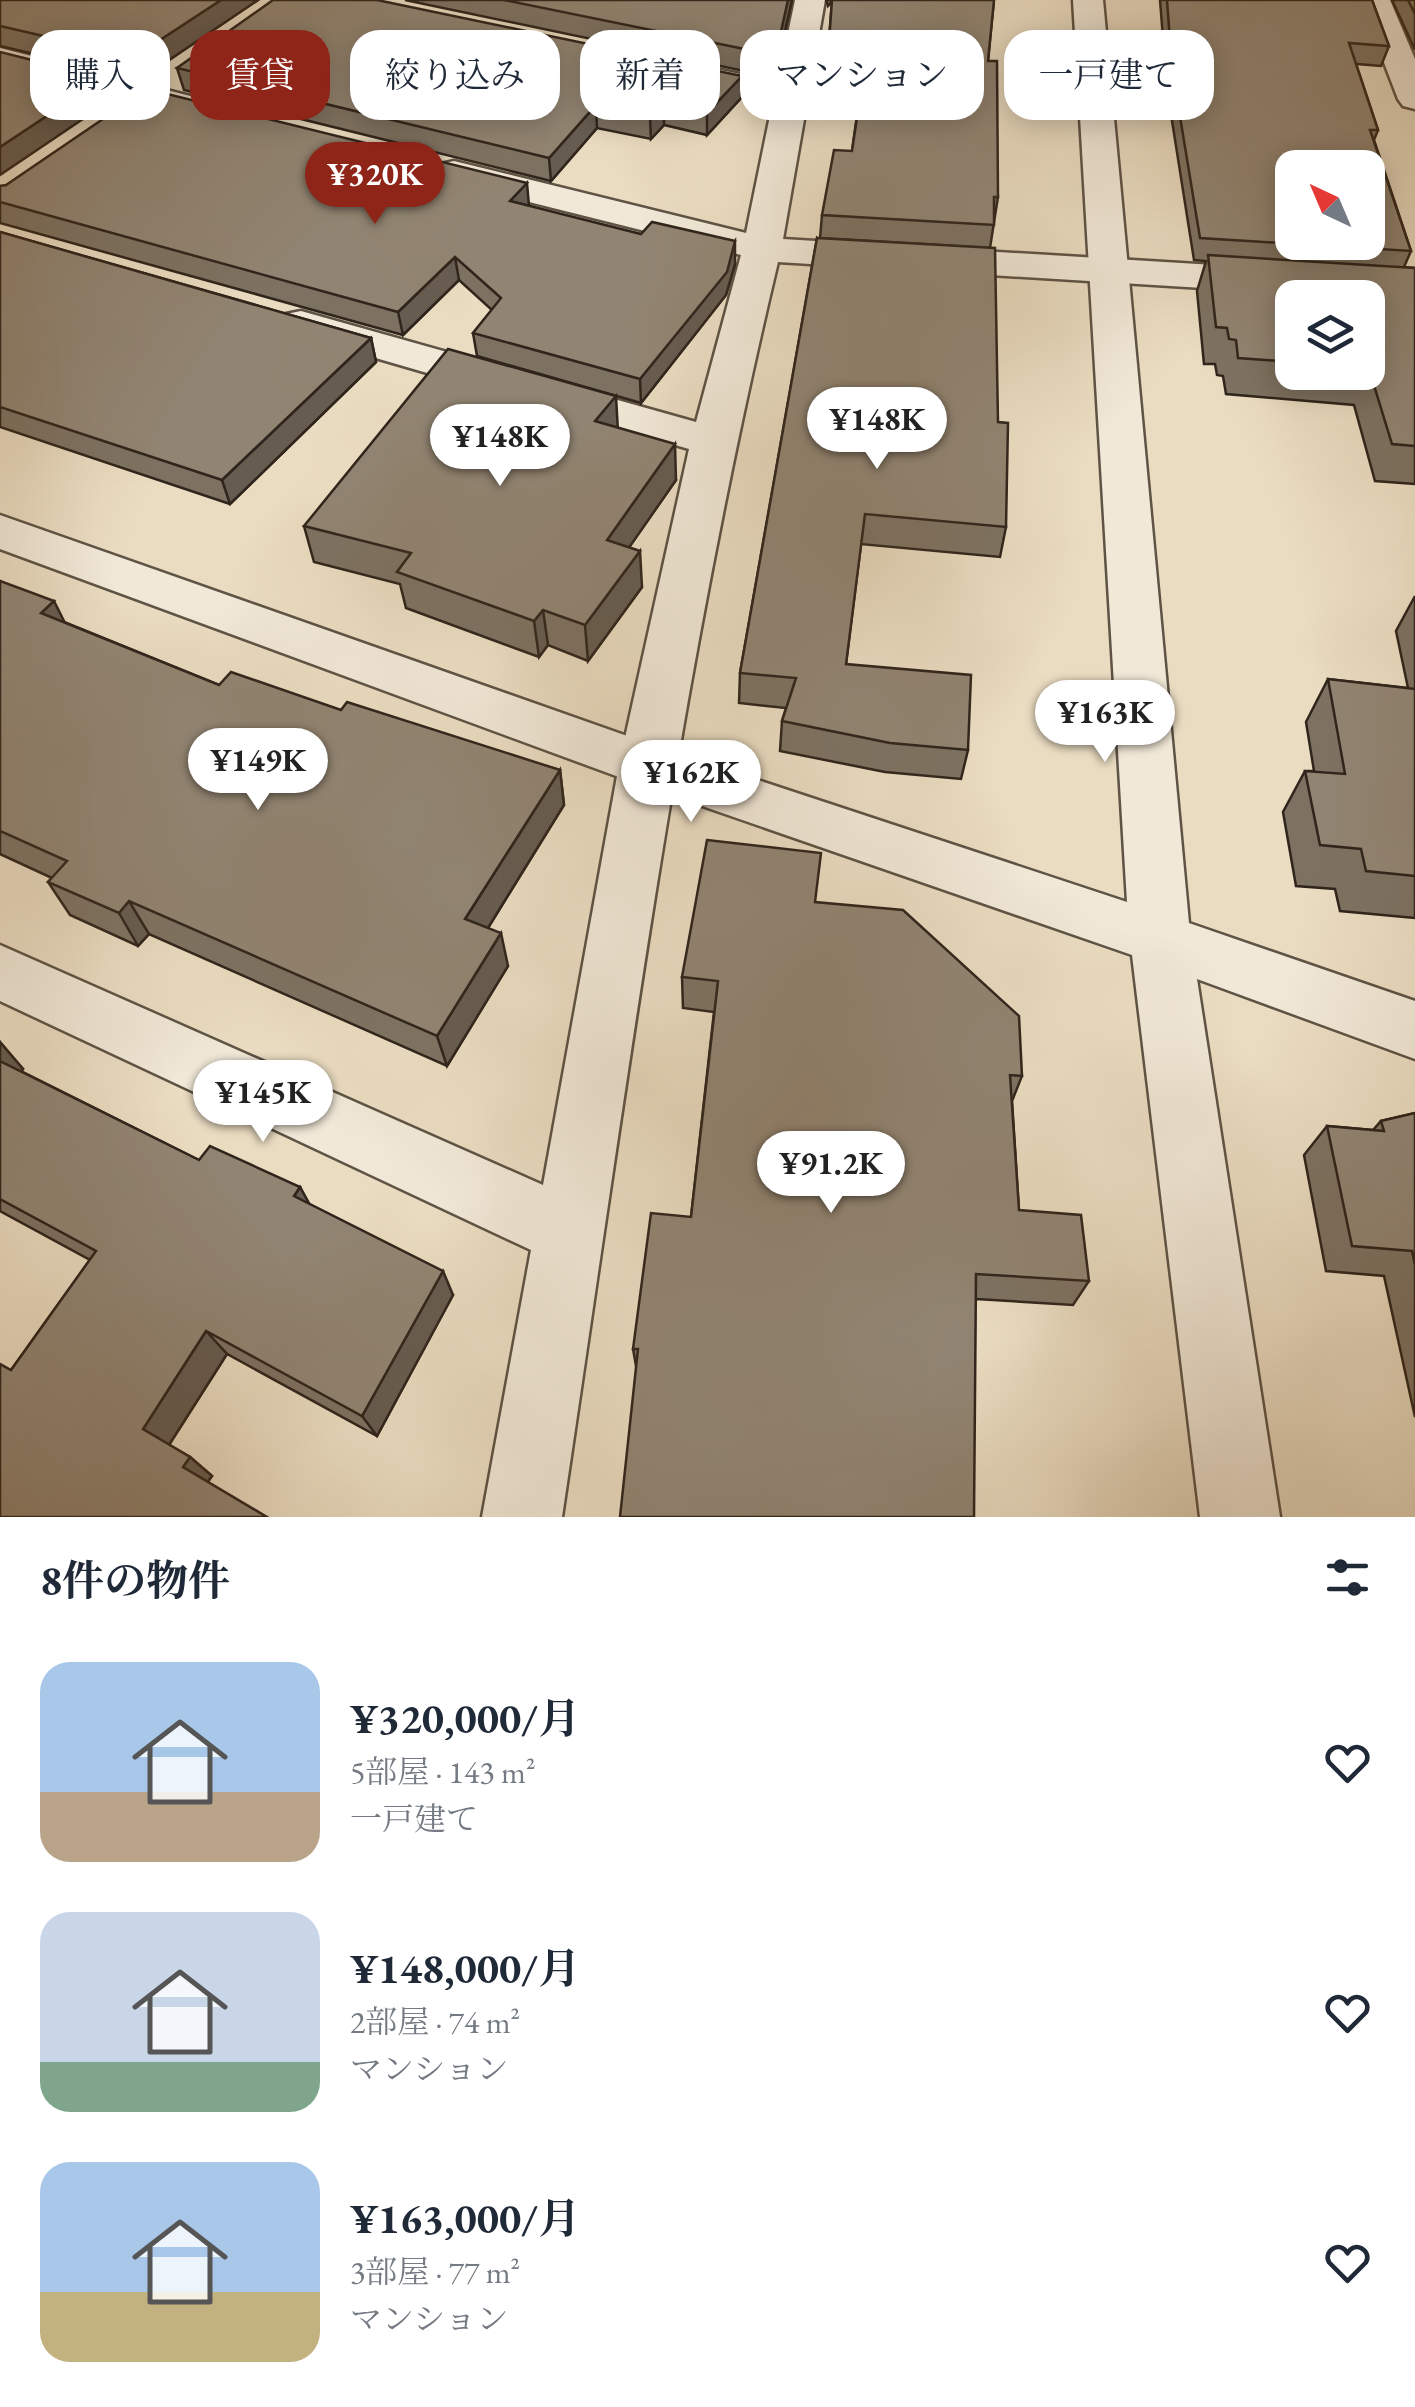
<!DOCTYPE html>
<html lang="ja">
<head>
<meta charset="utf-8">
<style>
  :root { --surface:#fff; --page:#f2f2f3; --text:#1f2937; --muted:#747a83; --accent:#8f2418 }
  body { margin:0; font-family:"EB Garamond","Noto Serif JP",serif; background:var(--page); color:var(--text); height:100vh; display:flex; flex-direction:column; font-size:38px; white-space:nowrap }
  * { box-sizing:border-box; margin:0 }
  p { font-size:32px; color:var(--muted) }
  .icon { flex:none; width:55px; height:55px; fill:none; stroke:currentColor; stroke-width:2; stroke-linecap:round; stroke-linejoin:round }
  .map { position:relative; height:1517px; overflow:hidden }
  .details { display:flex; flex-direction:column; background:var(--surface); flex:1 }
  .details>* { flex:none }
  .hud { position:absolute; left:30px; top:30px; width:1355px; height:90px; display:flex; gap:20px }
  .needle { width:65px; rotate:316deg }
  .buttons { position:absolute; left:1275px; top:150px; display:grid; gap:20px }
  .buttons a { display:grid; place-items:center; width:110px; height:110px; border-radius:20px; background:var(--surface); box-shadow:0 5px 25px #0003; font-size:50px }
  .price { position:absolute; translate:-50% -85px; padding:0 22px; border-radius:35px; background:#fff; color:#222; font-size:32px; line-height:65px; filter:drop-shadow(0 2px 5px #0008) }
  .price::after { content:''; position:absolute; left:50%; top:60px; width:30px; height:22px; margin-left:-15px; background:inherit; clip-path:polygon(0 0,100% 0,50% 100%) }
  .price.selected { background:var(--accent); color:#fff }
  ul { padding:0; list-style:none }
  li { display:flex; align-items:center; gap:30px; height:250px; padding:0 40px }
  li span { display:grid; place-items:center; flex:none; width:280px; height:200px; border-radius:30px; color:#555 }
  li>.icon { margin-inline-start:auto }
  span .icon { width:120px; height:120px; fill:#fffc; stroke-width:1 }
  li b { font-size:42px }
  h2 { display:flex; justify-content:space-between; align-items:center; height:120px; padding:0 40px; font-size:42px }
  .chip { padding:0 35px; border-radius:30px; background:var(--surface); box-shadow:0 5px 25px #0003; font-size:35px; line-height:90px }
  .chip.selected { background:var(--accent); color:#fff }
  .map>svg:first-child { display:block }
</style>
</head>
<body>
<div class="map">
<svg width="1415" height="1517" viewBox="0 0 1415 1517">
  <rect width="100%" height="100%" fill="#eadcc1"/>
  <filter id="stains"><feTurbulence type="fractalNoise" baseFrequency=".002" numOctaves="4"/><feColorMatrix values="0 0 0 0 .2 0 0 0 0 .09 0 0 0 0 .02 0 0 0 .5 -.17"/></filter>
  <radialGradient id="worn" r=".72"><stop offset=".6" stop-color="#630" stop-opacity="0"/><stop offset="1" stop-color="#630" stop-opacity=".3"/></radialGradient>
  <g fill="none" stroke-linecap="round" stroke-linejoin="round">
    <defs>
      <g id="minor">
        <path d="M795 0H825L783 239 1415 277V301L778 262C679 675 625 1097 562 1517H482L531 1250 0 1001V945L543 1185 619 765 689 449 286 332 280 323 286 314 301 311 696 422 741 255 441 180 436 172 441 164 454 161 746 233 773 101 656 76 652 69 656 62 668 59 778 82Z"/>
        <polygon points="1360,0 1390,0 1415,59 1415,109 1403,106 1398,99"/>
        <polygon points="0,48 222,104 227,111 222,118 210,121 0,68"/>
      </g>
      <polygon id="tertiary" points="1073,0 1103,0 1189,923 1415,1001 1415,1059 1197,979 1280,1517 1200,1517 1132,955 627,780 0,549 0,515 667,750 1127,902"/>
    </defs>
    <use href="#minor" stroke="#5e5345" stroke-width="5"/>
    <use href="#tertiary" stroke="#5e5345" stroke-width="5"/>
    <use href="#minor" fill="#f1e8d7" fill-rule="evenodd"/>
    <use href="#tertiary" fill="#f1e8d7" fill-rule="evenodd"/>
  </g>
  <g fill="#7d7262" stroke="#30251c" stroke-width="2.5" fill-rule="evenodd">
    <polygon points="0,0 258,0 141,79 0,46"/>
    <polygon points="405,0 792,0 779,58 763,75"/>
    <polygon points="826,0 994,0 988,61 998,197 990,248 820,238 822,215 852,151 863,72 827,64 832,1 828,6"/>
    <path d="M1160 0H1372L1389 46 1381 66 1356 64 1378 130 1374 140 1411 251 1404 267 1415 268V484L1375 481 1354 405 1226 394 1223 376 1217 375 1215 364H1204L1197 291 1206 261 1194 260 1167 89ZM1292 298H1368V372H1292Z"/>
    <polygon points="1392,0 1415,0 1415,50"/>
    <polygon points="177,68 741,98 707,135 664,125 651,139 597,128 551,181 184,90"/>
    <polygon points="0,186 529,206 735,264 726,295 641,403 477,356 473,333 492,310 459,280 403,335 0,223"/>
    <polygon points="0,232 371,338 376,362 230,504 0,427"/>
    <polygon points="817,238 998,422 1006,527 1000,557 861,544 846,664 968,750 961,779 885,772 780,751 782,721 786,708 739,703 740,673"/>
    <polygon points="618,428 676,480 629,547 642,587 588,661 548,645 539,657 406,608 400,584 314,562 304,526"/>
    <polygon points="0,581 64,622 219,685 341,710 560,770 564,805 488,928 508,966 447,1066 149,934 138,946 70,915 48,882 52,878 0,854"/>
    <polygon points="1415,596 1415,918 1340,911 1335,889 1296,886 1283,812 1305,771 1314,771 1306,722 1328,679 1408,688 1396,631"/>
    <polygon points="815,902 1022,1076 1012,1101 1019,1210 1089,1281 1073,1305 976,1299 636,1366 633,1349 691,1217 714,1012 683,1008 682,977"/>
    <polygon points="0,1042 23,1069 21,1071 199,1160 300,1187 309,1204 453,1295 377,1436 227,1354 169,1445 190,1457 212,1476 208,1482 11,1370 90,1260 0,1211"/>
    <polygon points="1415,1113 1415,1417 1384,1276 1326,1271 1304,1155 1327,1126 1373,1130 1381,1121"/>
  </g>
  <g fill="#665c50" stroke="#30251c" stroke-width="2.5">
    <polygon points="221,0 258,0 141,79 134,57"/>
    <polygon points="788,0 792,0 779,58 763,75 764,53"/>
    <polygon points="742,76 741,98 707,135 707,113"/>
    <polygon points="104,78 111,100 0,175 0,147"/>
    <polygon points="664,103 664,125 651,139 650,117"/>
    <polygon points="596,105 597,128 551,181 549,158"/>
    <polygon points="527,183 529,206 510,201"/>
    <polygon points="735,241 735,264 726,295 641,403 640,379"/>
    <polygon points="455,257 459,280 403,335 398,312"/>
    <polygon points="371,338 376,362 230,504 222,480"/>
    <polygon points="616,396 618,432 595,421"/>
    <polygon points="675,444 676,480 610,575 607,540"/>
    <polygon points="640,551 642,587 588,661 585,625"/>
    <polygon points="54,601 72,637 41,613"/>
    <polygon points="543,610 548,645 539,657 534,621"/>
    <polygon points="560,770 564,805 473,952 465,919"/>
    <polygon points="129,901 149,934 138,946 119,913"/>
    <polygon points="501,933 508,966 447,1066 437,1036"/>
    <polygon points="0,1042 23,1069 11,1083 0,1071"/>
    <polygon points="300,1187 315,1214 294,1196"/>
    <polygon points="443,1271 453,1295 377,1436 362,1416"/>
    <polygon points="206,1331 227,1354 167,1448 143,1429"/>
    <polygon points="190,1457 212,1476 205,1485 183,1467"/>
  </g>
  <g fill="#918472" stroke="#30251c" stroke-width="2.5" fill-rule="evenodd">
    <polygon points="0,0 221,0 134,57 0,26"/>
    <polygon points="273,0 377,0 742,76 707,113 664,103 650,117 596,105 549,158 177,68"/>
    <polygon points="504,0 788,0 780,36 764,53"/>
    <polygon points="832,0 994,0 988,61 997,61 998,197 994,197 994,225 822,215 834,150 852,151 867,51 829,42"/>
    <path d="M1167 0H1372L1389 46 1349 43 1378 130H1370L1411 251 1200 238 1172 68ZM1292 168H1368V242H1292Z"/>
    <polygon points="1408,0 1415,0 1415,14"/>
    <polygon points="0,52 104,78 0,147"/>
    <polygon points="147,89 527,183 510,201 641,234 652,222 735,241 727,272 640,379 473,333 501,298 455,257 398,312 0,202 0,186 6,185"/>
    <polygon points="0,232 371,338 222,480 0,407"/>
    <polygon points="817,238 995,248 998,422 1008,423 1006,527 865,514 846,664 971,675 968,750 890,743 782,721 796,678 740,673"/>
    <polygon points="1208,255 1415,268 1415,446 1392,444 1369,369 1368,369 1368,298 1292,298 1292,362 1238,358 1236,340 1229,339 1227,328 1216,327"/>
    <polygon points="448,349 616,396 595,421 675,444 607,540 640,551 585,625 543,610 534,621 397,572 411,553 304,526"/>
    <polygon points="0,581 54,601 41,613 219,685 231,672 341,710 347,702 560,770 465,919 501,933 437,1036 129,901 119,913 48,882 67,861 0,831"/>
    <polygon points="1328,679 1415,689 1415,876 1366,871 1361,849 1320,845 1305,771 1345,774"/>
    <polygon points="707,840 821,853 815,902 903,910 1019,1016 1022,1076 1010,1075 1019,1210 1081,1215 1089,1281 976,1274 974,1517 620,1517 638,1349 633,1349 651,1213 691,1217 718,981 682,977"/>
    <polygon points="0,1061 199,1160 210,1146 300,1187 294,1196 443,1271 362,1416 206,1331 143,1429 190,1457 183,1467 267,1517 0,1517 0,1364 11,1370 96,1251 0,1199"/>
    <polygon points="1415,1113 1415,1265 1412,1251 1352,1246 1327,1126 1384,1131 1381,1121"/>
  </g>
  <rect width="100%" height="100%" filter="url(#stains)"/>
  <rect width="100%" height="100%" fill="url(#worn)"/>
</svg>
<div class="buttons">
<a><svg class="needle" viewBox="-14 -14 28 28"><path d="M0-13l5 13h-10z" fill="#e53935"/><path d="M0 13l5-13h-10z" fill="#747a83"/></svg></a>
<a><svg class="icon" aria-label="layers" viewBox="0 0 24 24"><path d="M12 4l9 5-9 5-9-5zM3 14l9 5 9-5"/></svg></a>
</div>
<b class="price selected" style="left:375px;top:227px">¥320K</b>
<b class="price" style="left:877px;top:472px">¥148K</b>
<b class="price" style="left:500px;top:489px">¥148K</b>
<b class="price" style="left:1105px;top:765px">¥163K</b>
<b class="price" style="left:258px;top:813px">¥149K</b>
<b class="price" style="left:691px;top:825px">¥162K</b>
<b class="price" style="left:263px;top:1145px">¥145K</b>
<b class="price" style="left:831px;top:1216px">¥91.2K</b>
<div class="hud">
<a class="chip">購入</a>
<a class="chip selected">賃貸</a>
<a class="chip">絞り込み</a>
<a class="chip">新着</a>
<a class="chip">マンション</a>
<a class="chip">一戸建て</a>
</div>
</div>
<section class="details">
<h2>8件の物件<svg class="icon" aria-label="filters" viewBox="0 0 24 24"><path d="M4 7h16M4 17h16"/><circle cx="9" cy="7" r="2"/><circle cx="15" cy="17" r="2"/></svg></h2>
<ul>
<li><span style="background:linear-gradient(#a9c7e8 65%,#b9a48a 0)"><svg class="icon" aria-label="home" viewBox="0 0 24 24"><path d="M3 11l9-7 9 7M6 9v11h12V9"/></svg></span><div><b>¥320,000/月</b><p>5部屋 · 143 m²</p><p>一戸建て</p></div><svg class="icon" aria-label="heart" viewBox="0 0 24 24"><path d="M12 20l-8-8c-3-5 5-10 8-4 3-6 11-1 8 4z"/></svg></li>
<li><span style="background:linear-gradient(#c9d6e8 75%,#7fa58c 0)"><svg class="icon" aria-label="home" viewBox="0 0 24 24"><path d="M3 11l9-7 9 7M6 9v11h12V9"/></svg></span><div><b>¥148,000/月</b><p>2部屋 · 74 m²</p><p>マンション</p></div><svg class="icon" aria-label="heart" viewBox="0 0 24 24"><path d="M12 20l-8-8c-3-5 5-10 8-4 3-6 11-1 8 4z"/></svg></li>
<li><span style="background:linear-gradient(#a9c7e8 65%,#c2b280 0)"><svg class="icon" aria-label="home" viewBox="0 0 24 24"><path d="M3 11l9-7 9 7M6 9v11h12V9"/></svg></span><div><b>¥163,000/月</b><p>3部屋 · 77 m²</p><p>マンション</p></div><svg class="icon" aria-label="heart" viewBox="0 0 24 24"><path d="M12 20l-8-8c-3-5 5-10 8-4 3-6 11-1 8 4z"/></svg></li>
</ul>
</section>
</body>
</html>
